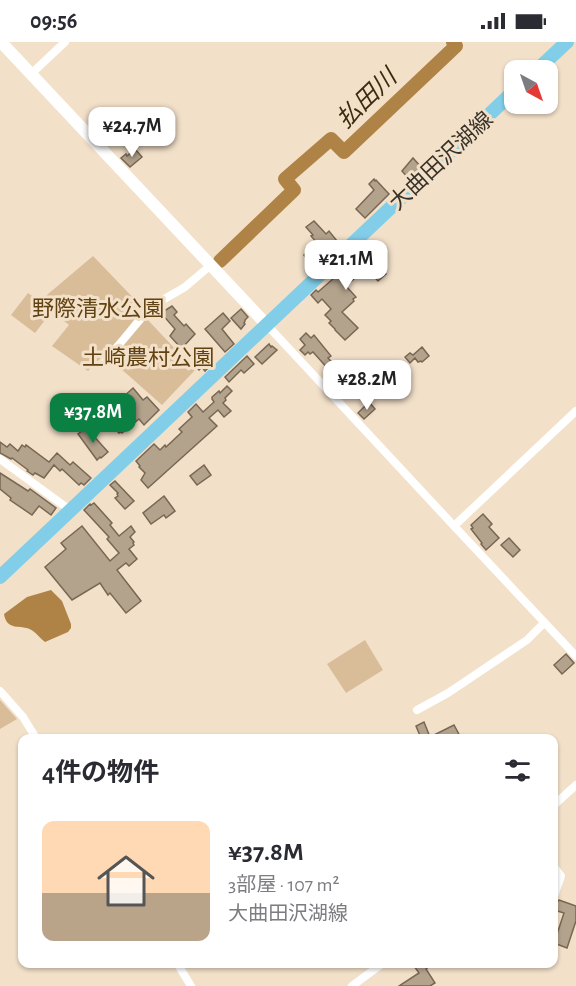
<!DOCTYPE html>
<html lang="ja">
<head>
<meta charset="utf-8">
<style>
  :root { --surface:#fff; --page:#f2f2f3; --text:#2b2b33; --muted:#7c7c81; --line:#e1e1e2; --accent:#0b8043 }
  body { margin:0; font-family:"Alegreya Sans","Noto Sans JP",sans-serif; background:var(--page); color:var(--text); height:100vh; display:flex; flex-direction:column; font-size:22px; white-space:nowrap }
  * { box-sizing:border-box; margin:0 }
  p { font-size:20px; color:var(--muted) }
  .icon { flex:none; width:33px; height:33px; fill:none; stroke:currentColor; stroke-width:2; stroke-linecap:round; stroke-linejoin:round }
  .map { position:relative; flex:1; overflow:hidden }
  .details { position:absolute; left:18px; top:692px; width:540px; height:234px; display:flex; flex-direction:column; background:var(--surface); border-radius:12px; box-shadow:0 2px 4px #0004 }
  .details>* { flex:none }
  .needle { width:39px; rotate:140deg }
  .fabs { position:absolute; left:504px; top:18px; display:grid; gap:12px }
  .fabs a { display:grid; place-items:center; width:54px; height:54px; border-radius:12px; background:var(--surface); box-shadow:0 2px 4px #0004; font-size:30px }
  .price { position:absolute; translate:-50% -51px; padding:0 14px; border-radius:12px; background:#fff; color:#222; font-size:20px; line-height:39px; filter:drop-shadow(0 2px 3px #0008) }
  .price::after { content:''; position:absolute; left:50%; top:36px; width:18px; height:14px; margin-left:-9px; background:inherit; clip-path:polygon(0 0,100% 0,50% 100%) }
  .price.active { background:var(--accent); color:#fff }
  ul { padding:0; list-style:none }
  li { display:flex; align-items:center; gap:18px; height:150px; padding:0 24px }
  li+li { border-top:2px solid var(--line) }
  li span { display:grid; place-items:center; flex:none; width:168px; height:120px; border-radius:12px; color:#555 }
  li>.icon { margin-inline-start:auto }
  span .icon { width:72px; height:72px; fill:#fffc; stroke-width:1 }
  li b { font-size:26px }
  h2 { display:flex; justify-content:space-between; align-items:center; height:72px; padding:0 24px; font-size:26px }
  .status { display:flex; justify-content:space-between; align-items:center; height:42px; padding:0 30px; background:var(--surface); direction:ltr }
  .status svg { height:16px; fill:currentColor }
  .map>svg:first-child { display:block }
</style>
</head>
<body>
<div class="status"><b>09:56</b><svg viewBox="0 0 49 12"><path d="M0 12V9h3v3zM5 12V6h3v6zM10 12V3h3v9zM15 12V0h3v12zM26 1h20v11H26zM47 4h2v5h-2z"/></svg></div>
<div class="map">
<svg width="576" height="944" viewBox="0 0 576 944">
  <rect width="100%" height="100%" fill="#f2e0c9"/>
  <g fill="#d9bd99">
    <polygon points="93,214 143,266 120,296 88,329 52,304 69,283 52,269 35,291 11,273 28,251 47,265 41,258"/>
    <polygon points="146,276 195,328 162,363 111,318"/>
    <polygon points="365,598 383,628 346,651 327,622"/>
    <polygon points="0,658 17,677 0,687"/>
  </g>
  <path fill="#af8345" d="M51 548 62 559 71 582V586L68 590 45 600C41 597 37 592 33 589 23 581 7 591 4 572L27 555Z"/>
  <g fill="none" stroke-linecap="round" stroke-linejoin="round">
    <polyline stroke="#af8345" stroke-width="14" points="220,219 294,148 285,137 331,97 344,110 456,4 453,0"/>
  </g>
  <g fill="#b3a28c" stroke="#786753" stroke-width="1.5">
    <polygon points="135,107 142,115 130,125 121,116 126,112 127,114"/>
    <polygon points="413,116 421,125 408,136 402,129"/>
    <polygon points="374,137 375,139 376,138 389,152 365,176 356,167 374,148 369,142"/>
    <polygon points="314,179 326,192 329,189 337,199 329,207 331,209 313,224 304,213 318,202 311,194 313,193 306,185"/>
    <polygon points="368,200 373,206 365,214 374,225 377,222 386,232 378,239 366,226 346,244 356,255 353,257 354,259 342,270 358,286 345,298 335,288 335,287 329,281 331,279 325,273 331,267 322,257 318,261 311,253 316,248 318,250 334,236 332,234 337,229 339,232 354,218 352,215"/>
    <polygon points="172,264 177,270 174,273 184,284 186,282 195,292 182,306 180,305 170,294 175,287 161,271"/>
    <polygon points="241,267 248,275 245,278 245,279 244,281 245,282 241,287 231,276"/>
    <polygon points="223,271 230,279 222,287 234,302 225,310 205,287"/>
    <polygon points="306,291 311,296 314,293 331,314 328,316 341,330 334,336 329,331 330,329 313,310 310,312 308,310 305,313 300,308 305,303 300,297"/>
    <polygon points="269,302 271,305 272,304 277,308 262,322 255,315"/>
    <polygon points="422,305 429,314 422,320 421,319 418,320 415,316 410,321 405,315 410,311 413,313"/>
    <polygon points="200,312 211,323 205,329 202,325 199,328 194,323 197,321 194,317"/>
    <polygon points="247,314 254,322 244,331 241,328 229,340 225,335"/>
    <polygon points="227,344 232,349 225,356 226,358 223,361 231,369 224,375 218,368 209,376 217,384 148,446 141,438 145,431 139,425 140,424 136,419 154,402 160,408 165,403 166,405 182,390 179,387 192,375 188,370 196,362 203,370 214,360 212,357 212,355 219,349 220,351"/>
    <polygon points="133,346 143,358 147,355 159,368 144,383 139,377 122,391 121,390 119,391 115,387 117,385 115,383 124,375 112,361 115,358 113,356 117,352 121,357"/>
    <polygon points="369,360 375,367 364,377 358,371"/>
    <polygon points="85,387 90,392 91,391 108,410 101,416 100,415 97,418 78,392"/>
    <polygon points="0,400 7,405 10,402 18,409 22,403 25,405 26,403 49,420 57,411 70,423 73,420 91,436 84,443 81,441 79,443 62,427 60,429 54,423 44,436 35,431 33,433 27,429 28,428 12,416 11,417 0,411"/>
    <polygon points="204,423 211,433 197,443 190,434"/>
    <polygon points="0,431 28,449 30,447 56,466 51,473 39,464 32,473 10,458 11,456 0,447"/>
    <polygon points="115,439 134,459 125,467 115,456 118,454 117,452 118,451 110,443"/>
    <polygon points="164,454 175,469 166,476 164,473 151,482 143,471"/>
    <polygon points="94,461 112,481 110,483 119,494 131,484 135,490 130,495 134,500 133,501 134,503 129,507 137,517 129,524 126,521 117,528 141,559 126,571 110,551 108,553 100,541 72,558 45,525 66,507 61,501 82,484 110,519 119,511 107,497 109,495 84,468 90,462 91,463"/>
    <polygon points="483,472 492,482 489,485 499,496 486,508 481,502 482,501 471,487 473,486 471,483"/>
    <polygon points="509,496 520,508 513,515 501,503"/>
    <polygon points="566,612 574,621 562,632 554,623"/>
    <polygon points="424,680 430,695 454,683 461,696 421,696 416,684"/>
    <polygon points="559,858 576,864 576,879 567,906 554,901 564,871 554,868 557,860"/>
    <polygon points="412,921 434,921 426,927 435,941 430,944 399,944 419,931"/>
  </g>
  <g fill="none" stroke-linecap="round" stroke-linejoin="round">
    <g stroke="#fff" stroke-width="8">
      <polyline points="31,32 65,0"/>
      <polyline points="267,283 454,484 576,614"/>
      <polyline points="106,318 144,273 161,259 185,245 211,223"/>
      <polyline points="0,417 70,468"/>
      <polyline points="454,484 576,369"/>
      <polyline points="0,649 23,675 36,696"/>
      <polyline points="417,668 448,651 527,598 544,581"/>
      <polyline points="554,763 576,743"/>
      <polyline points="554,825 561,834 554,854"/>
      <polyline points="177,921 191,944"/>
      <polyline points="352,944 383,921"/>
    </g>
    <polyline stroke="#fff" stroke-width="12" points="1,0 267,283"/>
    <g stroke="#82cee9" stroke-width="14">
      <polyline points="537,28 567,0"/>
      <polyline points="0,535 514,49"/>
    </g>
  </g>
  <g text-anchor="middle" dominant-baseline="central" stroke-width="6" stroke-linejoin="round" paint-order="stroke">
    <g font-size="22" fill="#393229" stroke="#f2e0c9">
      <text transform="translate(441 119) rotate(-43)">大曲田沢湖線</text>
    </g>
    <g font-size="22" fill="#614212" stroke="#f2e0c9">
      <text x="98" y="267">野際清水公園</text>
      <text x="148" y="316">土崎農村公園</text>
    </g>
    <g font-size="24" font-style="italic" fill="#3e2b0f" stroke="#f2e0c9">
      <text transform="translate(367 57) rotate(-44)">払田川</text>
    </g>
  </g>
</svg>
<div class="fabs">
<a><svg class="needle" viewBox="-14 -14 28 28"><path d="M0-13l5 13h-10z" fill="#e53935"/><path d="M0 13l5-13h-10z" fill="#7c7c81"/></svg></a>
</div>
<b class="price" style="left:132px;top:116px">¥24.7M</b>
<b class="price" style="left:346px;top:249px">¥21.1M</b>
<b class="price" style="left:367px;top:369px">¥28.2M</b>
<b class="price active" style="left:93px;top:402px">¥37.8M</b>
<section class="details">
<h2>4件の物件<svg class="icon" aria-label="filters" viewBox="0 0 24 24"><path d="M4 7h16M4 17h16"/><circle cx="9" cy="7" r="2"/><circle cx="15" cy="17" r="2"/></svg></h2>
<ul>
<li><span style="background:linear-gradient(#ffd9b3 60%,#b9a48a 0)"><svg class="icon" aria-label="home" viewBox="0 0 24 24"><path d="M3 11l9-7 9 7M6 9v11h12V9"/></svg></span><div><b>¥37.8M</b><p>3部屋 · 107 m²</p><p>大曲田沢湖線</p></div></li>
</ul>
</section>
</div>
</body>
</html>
